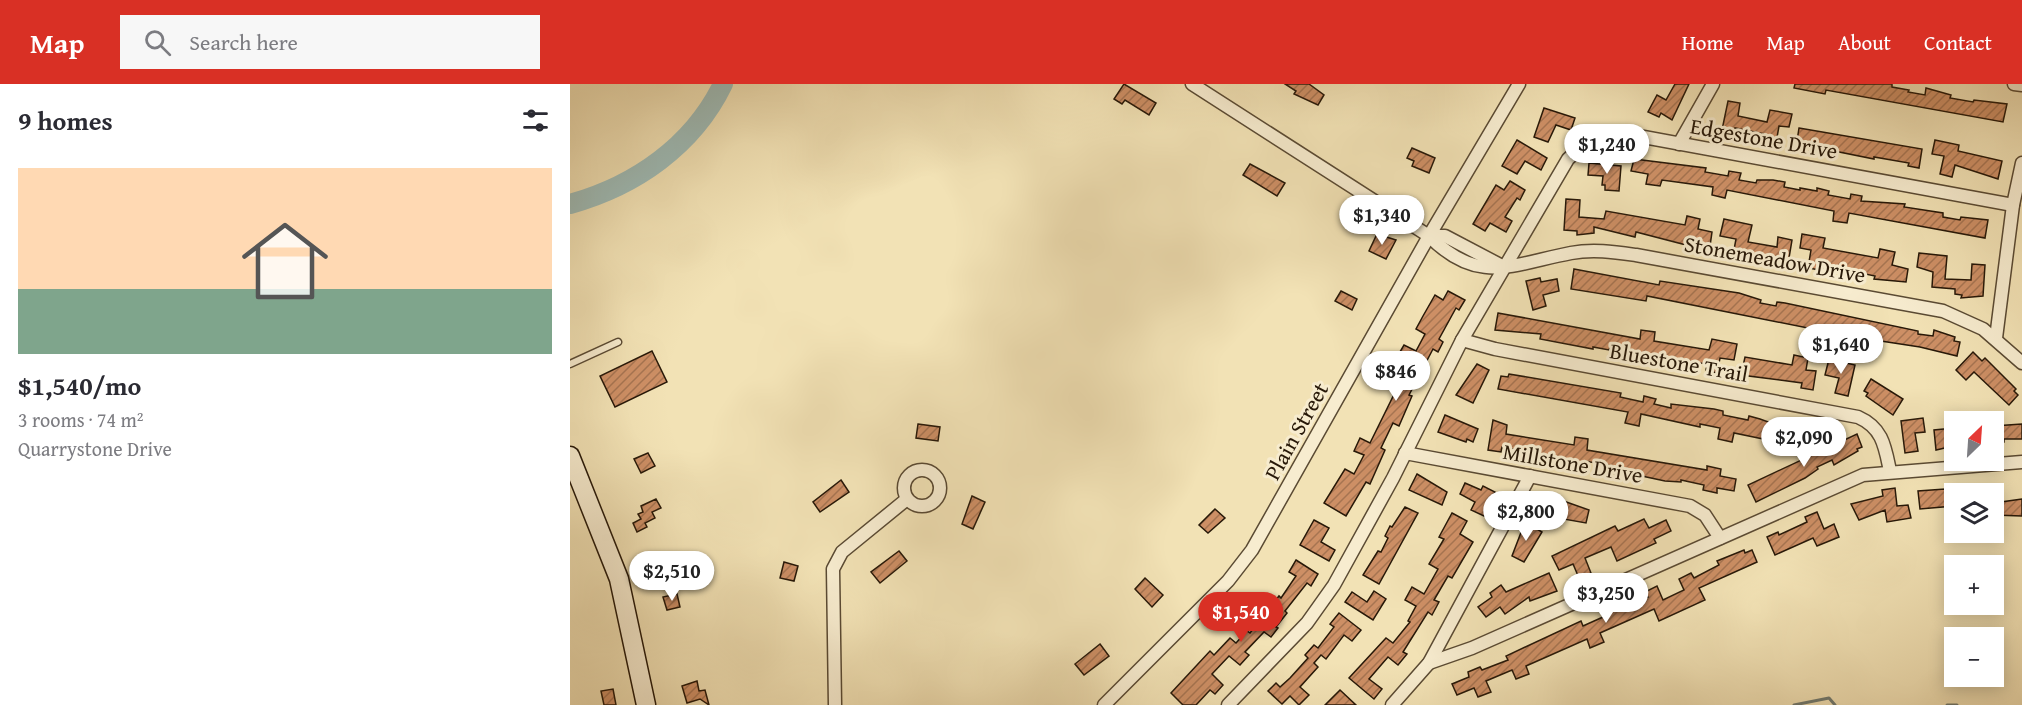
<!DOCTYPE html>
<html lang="en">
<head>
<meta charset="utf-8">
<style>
  :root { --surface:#fff; --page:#f7f7f7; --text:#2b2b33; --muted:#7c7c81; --line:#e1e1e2; --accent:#d93025 }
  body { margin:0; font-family:"Gentium Book Plus",serif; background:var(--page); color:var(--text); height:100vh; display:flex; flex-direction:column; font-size:22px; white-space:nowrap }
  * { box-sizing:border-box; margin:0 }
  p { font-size:20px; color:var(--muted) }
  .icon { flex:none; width:33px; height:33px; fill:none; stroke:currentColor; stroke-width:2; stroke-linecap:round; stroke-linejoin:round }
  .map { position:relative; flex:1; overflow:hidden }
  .panel { display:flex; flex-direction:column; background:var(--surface); width:570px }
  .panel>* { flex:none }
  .needle { width:39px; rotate:25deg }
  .tools { position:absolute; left:1374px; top:327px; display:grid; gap:12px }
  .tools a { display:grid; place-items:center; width:60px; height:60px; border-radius:0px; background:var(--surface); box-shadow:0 3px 15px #0003; font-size:30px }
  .price { position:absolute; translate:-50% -51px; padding:0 14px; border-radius:21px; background:#fff; color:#222; font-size:20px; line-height:39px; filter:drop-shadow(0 2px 3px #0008) }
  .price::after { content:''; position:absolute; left:50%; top:36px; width:18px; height:14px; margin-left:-9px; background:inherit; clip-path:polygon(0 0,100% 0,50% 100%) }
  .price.active { background:var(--accent); color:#fff }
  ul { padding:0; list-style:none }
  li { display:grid; align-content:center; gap:12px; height:318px; padding:0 18px }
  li+li { border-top:2px solid var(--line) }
  li span { display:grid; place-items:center; height:186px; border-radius:0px; color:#555 }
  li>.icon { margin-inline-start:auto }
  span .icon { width:108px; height:108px; fill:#fffc; stroke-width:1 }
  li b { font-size:26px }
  h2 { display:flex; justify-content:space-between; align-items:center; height:72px; padding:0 18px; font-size:26px }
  header { display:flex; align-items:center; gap:36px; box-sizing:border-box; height:84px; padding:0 30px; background:var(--accent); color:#fff }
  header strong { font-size:28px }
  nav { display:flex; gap:33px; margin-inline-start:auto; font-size:21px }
  .search { width:420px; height:54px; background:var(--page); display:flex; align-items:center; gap:15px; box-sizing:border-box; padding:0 21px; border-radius:0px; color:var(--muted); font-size:22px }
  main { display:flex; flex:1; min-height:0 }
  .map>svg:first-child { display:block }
</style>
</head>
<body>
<header>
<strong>Map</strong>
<div class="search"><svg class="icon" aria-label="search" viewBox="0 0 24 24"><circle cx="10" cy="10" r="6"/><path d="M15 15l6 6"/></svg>Search here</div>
<nav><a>Home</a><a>Map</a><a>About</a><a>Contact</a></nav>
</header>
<main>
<section class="panel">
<h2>9 homes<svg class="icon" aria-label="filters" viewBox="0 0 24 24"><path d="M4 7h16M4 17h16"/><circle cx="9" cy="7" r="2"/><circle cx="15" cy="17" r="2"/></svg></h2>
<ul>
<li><span style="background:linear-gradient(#ffd9b3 65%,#7fa58c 0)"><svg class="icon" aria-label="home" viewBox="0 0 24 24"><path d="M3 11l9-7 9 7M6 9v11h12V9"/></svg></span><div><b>$1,540/mo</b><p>3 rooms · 74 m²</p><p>Quarrystone Drive</p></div></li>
</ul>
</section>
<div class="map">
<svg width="1452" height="621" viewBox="0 0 1452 621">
  <defs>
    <pattern id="building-hatch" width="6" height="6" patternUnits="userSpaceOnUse" patternTransform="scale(1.5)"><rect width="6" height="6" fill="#cd8f65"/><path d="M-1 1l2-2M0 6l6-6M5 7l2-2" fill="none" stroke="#a67451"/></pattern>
  </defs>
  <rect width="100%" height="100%" fill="#f2e2b5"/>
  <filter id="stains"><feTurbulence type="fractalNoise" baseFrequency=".00333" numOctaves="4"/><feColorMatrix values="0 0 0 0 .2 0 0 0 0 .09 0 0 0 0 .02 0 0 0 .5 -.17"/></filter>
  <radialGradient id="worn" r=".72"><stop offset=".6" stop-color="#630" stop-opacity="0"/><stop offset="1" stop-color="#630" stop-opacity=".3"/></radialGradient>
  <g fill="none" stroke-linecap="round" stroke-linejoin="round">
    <g stroke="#6f7a71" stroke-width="3">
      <polyline points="1224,621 1259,614 1265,621"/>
      <polyline points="1377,621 1387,621"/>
    </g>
    <path stroke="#9fbcb7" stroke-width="20" d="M0 120C65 102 123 62 153 0"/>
  </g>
  <g fill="url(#building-hatch)" stroke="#271808" stroke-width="1.5">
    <polygon points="554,0 586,19 579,31 555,16 552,20 544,15"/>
    <polygon points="715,0 739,0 754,11 748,21 724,10 726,7"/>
    <polygon points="1105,0 1119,0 1102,36 1091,29 1089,33 1078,28 1087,11 1096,16"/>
    <polygon points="1225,0 1322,0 1322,3 1339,6 1338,8 1355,11 1356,4 1381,11 1380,14 1403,18 1404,16 1437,20 1433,38 1256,6 1255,10 1224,4"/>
    <polygon points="1158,17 1170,19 1168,32 1197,38 1200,26 1222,30 1219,43 1209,42 1206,59 1194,57 1195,50 1165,44 1164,48 1152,46"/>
    <polygon points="974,24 1005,34 1001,46 986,41 978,58 964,53"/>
    <polygon points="1229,44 1352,65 1349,84 1338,82 1339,79 1304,73 1304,75 1264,67 1264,69 1233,62 1234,58 1227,57"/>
    <polygon points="947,56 977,74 971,86 955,77 947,90 932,82"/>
    <polygon points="1365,56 1389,61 1388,67 1432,77 1428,95 1385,81 1382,93 1370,90 1374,72 1362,70"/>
    <polygon points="842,64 865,74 859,89 842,82 844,77 837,74"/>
    <polygon points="1064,75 1136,84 1135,88 1158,92 1159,87 1171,89 1169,96 1186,99 1187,96 1203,96 1215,98 1214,103 1230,106 1230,104 1247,107 1247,104 1259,107 1258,111 1280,115 1281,110 1292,112 1291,117 1335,120 1334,123 1373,129 1373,133 1390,136 1391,133 1418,136 1415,154 1279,129 1277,139 1263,137 1264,127 1157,106 1155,114 1142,111 1143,103 1092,96 1090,102 1076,100 1078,90 1061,87"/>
    <polygon points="1019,79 1051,82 1049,107 1035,106 1035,101 1032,101 1033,92 1018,91"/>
    <polygon points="680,80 715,99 707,112 673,91"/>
    <polygon points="940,97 955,106 950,116 947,114 935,133 942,137 936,148 920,139 915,147 903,140 926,101 934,106"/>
    <polygon points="996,115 1010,116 1009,133 1034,135 1036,127 1115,141 1117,132 1130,135 1128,145 1142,148 1140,162 1125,159 1124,163 1066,148 1065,153 1024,143 1024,149 1007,151 1007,147 994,146"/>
    <polygon points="1154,135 1182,141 1178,158 1207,163 1208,153 1222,156 1218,180 1204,178 1204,175 1163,171 1166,155 1150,152"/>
    <polygon points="807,150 826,156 816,175 799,167"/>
    <polygon points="1232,150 1255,154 1253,164 1308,174 1310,165 1325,168 1322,181 1338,185 1336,198 1304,195 1305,192 1277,186 1276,188 1250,183 1250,186 1238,184 1241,166 1230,164"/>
    <polygon points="1349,169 1377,172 1375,195 1401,196 1402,180 1415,181 1413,212 1391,214 1392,211 1385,210 1385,205 1362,203 1363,188 1347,183"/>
    <polygon points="1004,185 1089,201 1090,197 1169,209 1191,216 1190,219 1206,222 1207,218 1215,219 1348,247 1348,250 1363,252 1364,246 1385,253 1384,257 1390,258 1387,272 1350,263 1278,252 1077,212 1076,217 1001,205"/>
    <polygon points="970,194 971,198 987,195 989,207 973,211 976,222 963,226 956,197"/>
    <polygon points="771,207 787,215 782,226 765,217"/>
    <polygon points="878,207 895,216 889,226 886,224 869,255 873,258 868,268 863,265 852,286 857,288 851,298 847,296 839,311 842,312 829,342 823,339 811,364 815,366 800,400 796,398 776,432 754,419 775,385 784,390 794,371 784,367 790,354 800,359 839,280 827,273 834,261 846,267 855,250 846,245 853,232 865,211 873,216"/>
    <polygon points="928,229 1070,255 1071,246 1085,248 1084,257 1139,266 1142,255 1167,260 1164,276 1150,274 1147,289 1136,286 1137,280 1118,277 1117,280 1101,279 1068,270 1068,274 1055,272 1056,266 1040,263 1039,266 1023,263 1023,265 970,255 971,250 925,246"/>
    <polygon points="82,267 97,298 45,323 30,292"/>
    <polygon points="1403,268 1412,277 1415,274 1446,305 1444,307 1448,311 1439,321 1404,288 1396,296 1386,286"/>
    <polygon points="1224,271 1238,274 1236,286 1246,287 1243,306 1231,304 1232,299 1171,291 1175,273 1222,281"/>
    <polygon points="1259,275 1285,281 1278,312 1265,309 1269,294 1255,291"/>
    <polygon points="907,280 919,286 903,319 886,311"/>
    <polygon points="939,290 1051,309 1050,313 1073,318 1074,312 1086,315 1084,320 1101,324 1101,320 1144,325 1153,327 1153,331 1178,336 1179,332 1190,335 1215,344 1212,359 1164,349 1162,358 1148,355 1150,344 1130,340 1130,343 1071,330 1069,342 1055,339 1058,328 928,305 931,292 938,293"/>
    <polygon points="1301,295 1333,315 1323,331 1296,312 1298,309 1294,307"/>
    <polygon points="875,331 908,345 903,358 897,355 896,358 868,348"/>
    <polygon points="1353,334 1355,348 1345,349 1348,367 1335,369 1331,337"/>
    <polygon points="923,336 937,341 936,350 1004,361 1005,353 1018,355 1017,366 1137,386 1137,382 1151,385 1150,392 1166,395 1164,407 1147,404 1147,409 1133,406 1134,401 1111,396 1111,398 1095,397 1053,388 1053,391 1041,389 1043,382 1015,377 1014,381 969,372 969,374 958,372 959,368 932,363 931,368 918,366"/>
    <polygon points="348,340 370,343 368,357 346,354"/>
    <polygon points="1452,340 1452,355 1434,355 1434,358 1424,357 1424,342"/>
    <polygon points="1384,344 1384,362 1366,366 1364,346"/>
    <polygon points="1287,350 1292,363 1287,365 1288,367 1264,381 1262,376 1247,383 1248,385 1235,394 1186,418 1178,401"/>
    <polygon points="78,369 85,382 71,389 64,375"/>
    <polygon points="847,390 877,408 872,421 839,406"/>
    <polygon points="271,396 279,408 250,428 243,418"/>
    <polygon points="895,399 911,406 913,402 925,408 914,432 901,426 905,418 890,410"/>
    <polygon points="1325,404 1327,422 1338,421 1341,434 1317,438 1315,426 1289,436 1281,420 1313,412 1312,406"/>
    <polygon points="1375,405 1376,408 1382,407 1384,422 1350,425 1348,407"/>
    <polygon points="402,412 415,418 403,445 392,440"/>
    <polygon points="985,414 1019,426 1016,439 982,433"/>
    <polygon points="86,415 91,424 82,428 85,434 75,439 77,443 67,448 63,439 71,435 68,430 73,428 71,422"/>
    <polygon points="1452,415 1452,432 1424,431 1424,419"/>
    <polygon points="835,423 848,429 809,500 793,491 808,467 811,468 818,454 815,452 820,442 822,443"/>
    <polygon points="645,425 655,434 638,449 629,441"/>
    <polygon points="1247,428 1254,445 1264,440 1269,453 1247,462 1243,454 1205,471 1197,453 1208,448 1209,451 1237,438 1235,433"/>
    <polygon points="882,429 897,437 890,450 903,458 882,494 878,492 864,516 869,518 862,531 858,528 833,568 837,570 828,581 818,573 799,595 812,605 804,615 779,594 816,554 823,559 840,538 838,537 846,522 835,516 842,503 854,510 868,485 859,480 874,455 869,453"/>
    <polygon points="1074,435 1079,444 1096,436 1101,447 1084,455 1086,459 1047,477 1041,463 1015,474 1021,489 1009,494 1003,480 989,486 982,472 1045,442 1048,447"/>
    <polygon points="744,436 759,444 751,458 765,466 759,477 730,461"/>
    <polygon points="955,438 972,448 954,478 942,472"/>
    <polygon points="1174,466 1175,469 1182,466 1187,478 1129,504 1135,516 1089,537 1084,525 1030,549 1034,558 1020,564 1017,555 956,582 959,590 946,595 942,586 916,597 921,608 908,613 904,604 887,611 882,600 899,593 898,588 910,583 912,586 938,576 936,572 1011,537 1013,542 1033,533 1031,528 1078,513 1075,508 1087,502 1093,516 1114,506 1109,495 1121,489 1124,494 1149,481 1147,477"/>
    <polygon points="329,467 337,477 310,499 301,488"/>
    <polygon points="726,476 748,490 741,502 737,499 715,527 717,529 706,543 708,544 701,553 694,548 675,568 679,571 670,581 659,572 642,590 653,601 645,610 640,606 626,621 613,621 601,609 640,567 644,571 660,554 666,559 677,547 680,549 709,512 711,514 726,492 719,488"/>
    <polygon points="214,478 228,482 224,497 210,494"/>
    <polygon points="979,489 987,507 960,517 959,513 935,530 930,523 916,533 908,523 922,513 920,509 931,501 936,508"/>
    <polygon points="575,494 593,511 582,523 565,505"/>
    <polygon points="804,507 816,515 803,536 775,518 782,508 797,518"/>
    <polygon points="107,510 110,523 97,526 93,513"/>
    <polygon points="769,529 791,546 782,557 774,551 756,575 751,571 744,579 748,583 730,603 739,611 729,621 720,612 712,620 698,607 706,599 710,603 720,594 738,574 735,571 744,561 748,564 764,543 760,540"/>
    <polygon points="530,560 539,572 514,591 505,580"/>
    <polygon points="127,597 129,607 135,606 139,621 130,615 117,619 112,602"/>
    <polygon points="43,605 46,621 34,621 31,607"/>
    <polygon points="770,606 786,621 755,621"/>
  </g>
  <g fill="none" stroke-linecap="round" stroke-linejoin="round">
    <defs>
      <polyline id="lane" points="0,280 48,258"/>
      <g id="street">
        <path d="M622 0 859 152C908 202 943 180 1001 169 1023 165 1044 168 1066 171L1373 227 1413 245 1452 279"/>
        <polyline points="1444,0 1452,1"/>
        <polyline points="1109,60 1143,0"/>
        <polyline points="859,152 875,152 934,183"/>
        <polyline points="1426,254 1443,121 1452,79"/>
        <path d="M892 256 925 265 1288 333C1313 344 1315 363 1320 387"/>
        <polyline points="835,369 1120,422 1135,431 1150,454"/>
        <circle cx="352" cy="404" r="18"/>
        <polyline points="859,579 902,564 1293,391 1452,378"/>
        <polyline points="265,621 263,485 272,468 337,415"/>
        <polyline points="534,621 658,497 682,466 859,152 949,0"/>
        <path d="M658 621 737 539 764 501 823 394 892 256 998 75C1017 57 1026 51 1052 49L1443 121"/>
        <polyline points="822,621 859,579 960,392"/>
      </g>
      <polyline id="secondary" points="0,372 49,495 76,621"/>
    </defs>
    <use href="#lane" stroke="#5a4a33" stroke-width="9"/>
    <use href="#street" stroke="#5a4a33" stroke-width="15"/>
    <use href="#secondary" stroke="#271808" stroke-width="21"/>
    <use href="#lane" stroke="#f7eccf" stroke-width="6"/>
    <use href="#street" stroke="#f7eccf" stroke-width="12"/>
    <use href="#secondary" stroke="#f7eccf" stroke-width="18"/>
  </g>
  <g text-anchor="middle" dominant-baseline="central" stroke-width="6" stroke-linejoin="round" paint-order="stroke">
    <g font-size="22" fill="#271808" stroke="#f7eccf">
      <text transform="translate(1194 54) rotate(10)">Edgestone Drive</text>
      <text transform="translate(1205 175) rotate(10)">Stonemeadow Drive</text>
      <text transform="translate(1109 278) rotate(10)">Bluestone Trail</text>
      <text transform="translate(726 347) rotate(-61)">Plain Street</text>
      <text transform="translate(1003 379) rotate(10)">Millstone Drive</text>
    </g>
  </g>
  <rect width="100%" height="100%" filter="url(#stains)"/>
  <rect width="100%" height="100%" fill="url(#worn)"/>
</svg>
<div class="tools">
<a><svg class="needle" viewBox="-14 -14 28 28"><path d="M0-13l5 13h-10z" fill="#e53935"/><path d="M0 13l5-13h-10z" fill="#7c7c81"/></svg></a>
<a><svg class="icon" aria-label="layers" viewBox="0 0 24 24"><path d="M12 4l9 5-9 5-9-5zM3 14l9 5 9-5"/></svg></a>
<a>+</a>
<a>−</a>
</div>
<b class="price" style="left:1037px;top:91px">$1,240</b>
<b class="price" style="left:812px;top:162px">$1,340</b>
<b class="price" style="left:1271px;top:291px">$1,640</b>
<b class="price" style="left:826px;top:318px">$846</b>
<b class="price" style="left:1234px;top:384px">$2,090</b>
<b class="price" style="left:956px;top:458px">$2,800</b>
<b class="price" style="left:102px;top:518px">$2,510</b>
<b class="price" style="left:1036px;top:540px">$3,250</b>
<b class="price active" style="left:671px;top:559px">$1,540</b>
</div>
</main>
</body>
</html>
